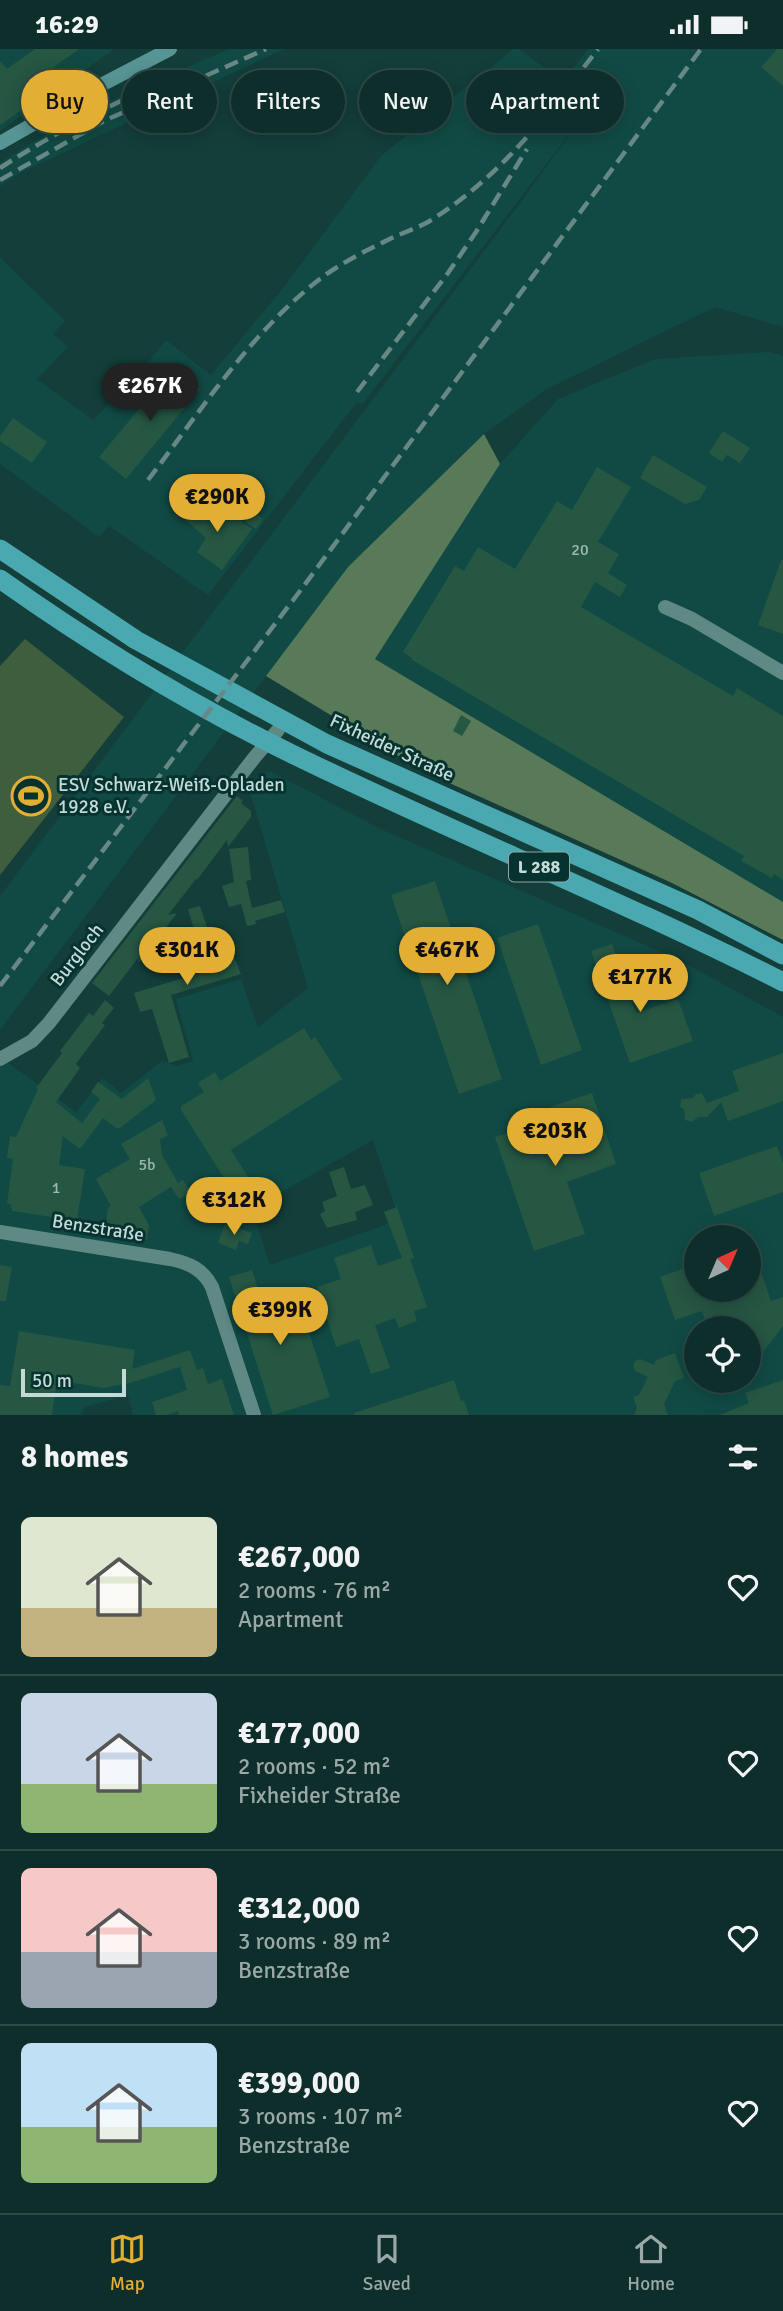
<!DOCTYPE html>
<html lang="en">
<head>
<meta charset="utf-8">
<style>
  :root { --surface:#0e2e2b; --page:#1c3a37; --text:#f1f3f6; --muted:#9ba8a9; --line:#2e4a47; --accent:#e3ae34 }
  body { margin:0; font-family:Signika,sans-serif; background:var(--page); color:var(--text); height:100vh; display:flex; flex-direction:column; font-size:26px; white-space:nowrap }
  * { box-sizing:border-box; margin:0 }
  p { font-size:23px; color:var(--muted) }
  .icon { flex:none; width:38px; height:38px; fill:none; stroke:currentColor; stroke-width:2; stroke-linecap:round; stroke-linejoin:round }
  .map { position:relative; height:1366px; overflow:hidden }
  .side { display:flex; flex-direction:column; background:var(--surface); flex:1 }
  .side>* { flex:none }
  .banner { position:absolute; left:21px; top:21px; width:742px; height:63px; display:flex; gap:14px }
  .needle { width:46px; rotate:44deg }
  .tools { position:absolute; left:684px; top:1176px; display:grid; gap:14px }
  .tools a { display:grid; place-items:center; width:77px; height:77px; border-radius:50%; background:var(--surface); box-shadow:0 4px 18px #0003,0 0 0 2px var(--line); font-size:35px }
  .scale { position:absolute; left:21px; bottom:18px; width:105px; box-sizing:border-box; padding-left:7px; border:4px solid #c4dad7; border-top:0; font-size:19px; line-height:24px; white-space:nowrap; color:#c4dad7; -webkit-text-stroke:5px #06332f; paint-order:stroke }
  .price { position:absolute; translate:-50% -60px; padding:0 16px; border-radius:24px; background:var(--accent); color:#111; font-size:23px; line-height:46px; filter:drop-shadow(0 2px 4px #0008) }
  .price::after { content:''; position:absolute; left:50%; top:42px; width:21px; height:16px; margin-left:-10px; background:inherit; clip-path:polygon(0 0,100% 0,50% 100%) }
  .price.current { background:#222; color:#fff }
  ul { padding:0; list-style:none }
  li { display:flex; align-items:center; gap:21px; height:175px; padding:0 21px }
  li+li { border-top:2px solid var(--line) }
  li span { display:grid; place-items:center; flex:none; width:196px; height:140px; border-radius:10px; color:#555 }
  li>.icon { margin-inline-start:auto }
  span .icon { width:84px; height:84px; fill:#fffc; stroke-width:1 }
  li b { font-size:30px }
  h2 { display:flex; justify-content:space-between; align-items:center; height:84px; padding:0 21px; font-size:30px }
  .tag { padding:0 24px; border-radius:32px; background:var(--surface); box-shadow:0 4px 18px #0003,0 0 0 2px var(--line); font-size:24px; line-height:63px }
  .tag.current { background:var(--accent); color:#111 }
  .status { display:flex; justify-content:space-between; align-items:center; height:49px; padding:0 35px; background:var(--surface); direction:ltr }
  .status svg { height:19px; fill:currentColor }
  .tabs { display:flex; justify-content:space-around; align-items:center; height:98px; border-top:2px solid var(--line); background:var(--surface); font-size:19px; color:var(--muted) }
  .tabs a { display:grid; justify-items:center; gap:4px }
  .tabs .current { color:var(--accent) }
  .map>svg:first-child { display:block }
</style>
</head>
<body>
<div class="status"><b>16:29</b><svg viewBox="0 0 49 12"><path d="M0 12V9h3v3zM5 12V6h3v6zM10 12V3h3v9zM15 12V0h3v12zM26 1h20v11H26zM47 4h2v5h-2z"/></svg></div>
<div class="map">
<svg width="783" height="1366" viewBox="0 0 783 1366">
  <rect width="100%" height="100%" fill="#133e39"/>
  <g fill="#114a44" fill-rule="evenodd">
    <polygon points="0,0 114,0 0,82"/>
    <polygon points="229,0 284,0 20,124 0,137 0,114 28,96 94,59"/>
    <polygon points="513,0 519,0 569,37 563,32 588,0 783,0 783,278 715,258 547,340 484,385 348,518 0,981 0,847 520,154 584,66 362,356 357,353 208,546 109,477 99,488 0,415 0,208 65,272 53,285 68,298 37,330 93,371 125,337 132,333 166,291 211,326 283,239 381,107"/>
    <polygon points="770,303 783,307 783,853 375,610 500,415 558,350 655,310"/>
    <path d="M270 722 381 780 679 911 783 968V1366H133L128 1346 85 1358 81 1366H0V1008L76 1063 103 1029 121 1044 163 1011 176 1017 193 1012 176 950 241 930 258 978 308 939 247 733ZM373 1091 399 1171 270 1216 252 1160ZM696 1188H749V1241H696ZM696 1279H749V1332H696Z"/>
  </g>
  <polygon fill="#3e5e3e" points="25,590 124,668 0,826 0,617"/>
  <polygon fill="#597a58" points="484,385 500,415 375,610 783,853 783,891 670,833 425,723 266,627 348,518"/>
  <g fill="#255743">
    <polygon points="35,0 79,0 23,40 21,43 30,55 0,76 0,12 7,20"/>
    <polygon points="777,0 783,0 783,37 761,18"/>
    <polygon points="174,318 200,340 126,430 99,408"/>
    <polygon points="13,369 47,393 32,414 0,392 0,387"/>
    <polygon points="723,382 750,399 740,414 727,406 722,413 709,404"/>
    <polygon points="653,406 707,438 699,451 685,455 640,429"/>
    <polygon points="597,418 631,438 598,493 619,505 608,524 627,536 620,548 595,533 581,558 733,647 737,639 783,667 783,831 774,825 772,829 741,812 744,807 412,611 412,609 403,603 455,517 464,522 478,498 515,520 557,452 572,461"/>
    <polygon points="192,451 218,473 226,461 252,480 222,521 197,503 206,489 180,466"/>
    <polygon points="253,462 263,470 256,480 245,473"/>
    <polygon points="781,511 783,511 783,585 758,576"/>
    <polygon points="461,666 471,672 462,687 453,682"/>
    <polygon points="237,747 243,752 241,754 251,762 251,768 228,798 227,791 197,831 196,830 168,866 177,864 139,914 138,909 109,947 92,934"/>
    <polygon points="248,798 251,831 246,832 252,859 281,851 285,863 255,872 256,875 247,877 241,855 229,858 222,837 234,833 229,800"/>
    <polygon points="435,832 502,1030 459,1045 391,846"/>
    <polygon points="200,857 208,881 214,879 222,904 231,901 241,925 171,946 189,1008 169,1014 152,960 140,963 134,944 206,922 188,860"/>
    <polygon points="538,875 582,1001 541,1016 497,889"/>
    <polygon points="612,895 636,964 678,950 693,992 630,1014 591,902"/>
    <polygon points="105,951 114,959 102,974 105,976 76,1015 80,1019 56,1053 82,1074 100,1050 91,1043 98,1033 122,1050 148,1029 156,1051 120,1079 116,1079 103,1069 80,1100 63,1087 59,1116 85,1120 77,1172 12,1162 10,1155 7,1155 13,1110 7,1109 10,1087 16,1088 38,1040 36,1039 62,1004 60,1002 89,964 93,967"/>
    <polygon points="304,979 311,991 315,988 342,1030 231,1101 248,1128 229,1137 181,1061 181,1057 204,1043 198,1034 215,1023 220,1032"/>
    <polygon points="783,1004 783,1052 728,1072 721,1053 707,1068 698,1068 692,1073 685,1071 684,1060 680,1058 681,1050 693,1049 696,1045 702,1044 707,1054 739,1042 732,1022"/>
    <polygon points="592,1044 616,1115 567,1133 585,1185 534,1202 495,1088 554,1069 550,1058"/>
    <polygon points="162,1071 168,1087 160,1090 162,1106 178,1134 183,1131 191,1143 179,1150 171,1138 139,1158 149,1176 147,1190 105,1183 108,1159 111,1157 96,1130 107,1123 112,1124 109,1122 130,1110 121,1095"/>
    <polygon points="777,1097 783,1114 783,1143 714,1167 699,1124"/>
    <polygon points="344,1118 351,1140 365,1136 373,1156 355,1163 357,1171 327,1179 320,1165 325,1162 322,1153 337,1147 329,1123"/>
    <polygon points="397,1158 414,1209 410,1210 427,1258 414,1262 417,1272 399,1279 395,1269 375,1276 390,1319 371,1325 359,1290 336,1298 317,1238 341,1230 334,1209 371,1196 378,1217 402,1209 384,1163"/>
    <polygon points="225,1175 252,1184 248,1195 239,1192 236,1201 218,1194"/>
    <polygon points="751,1194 771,1252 783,1248 783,1277 764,1302 749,1306 749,1279 708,1279 702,1262 675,1271 660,1228 696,1215 696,1241 749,1241 749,1195"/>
    <polygon points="0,1216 12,1218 6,1252 0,1252"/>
    <polygon points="252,1221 264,1257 297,1247 330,1348 273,1366 229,1228"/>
    <polygon points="19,1282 135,1301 132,1320 190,1301 197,1321 203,1319 208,1335 222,1330 234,1366 179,1366 178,1362 167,1366 156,1366 152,1353 187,1341 180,1318 130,1334 103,1339 57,1331 52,1366 0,1366 0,1336 10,1337"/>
    <polygon points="675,1304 684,1329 675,1332 664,1355 668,1366 634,1366 637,1359 633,1348 639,1346 648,1328 635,1322 633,1317 635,1312 640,1310 654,1316 656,1311"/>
    <polygon points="454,1331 461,1352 464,1351 469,1366 354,1366 354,1364"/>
    <polygon points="783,1331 783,1366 720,1366 749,1354 745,1344"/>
  </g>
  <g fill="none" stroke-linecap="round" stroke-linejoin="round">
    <g stroke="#5f8983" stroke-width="14">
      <polyline points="665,558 692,570 783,624"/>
      <polyline points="0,1010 32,992 49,974 254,709 278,681"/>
      <path d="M0 1183 170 1210C189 1214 203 1220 212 1238L254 1366"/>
    </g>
    <polyline stroke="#579594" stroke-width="14" points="0,94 103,35 170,0"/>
    <g stroke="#4aa8b0" stroke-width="19">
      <polyline points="0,500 136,591 327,695 698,861 783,906"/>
      <path d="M0 530C93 596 192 656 294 706 456 785 623 852 783 933"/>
    </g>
    <g stroke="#678884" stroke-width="4.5" stroke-dasharray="14 7" stroke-linecap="butt">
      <path d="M0 119C51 86 105 58 161 34"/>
      <polyline points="0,131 106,71 266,0"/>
      <polyline points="357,343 448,224 476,183 527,100"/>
      <path d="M148 431C200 363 248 287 316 233 340 214 367 201 394 188 405 183 417 179 428 173 501 128 546 67 598 0"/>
      <polyline points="0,937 300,542 701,0"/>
    </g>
  </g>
  <defs>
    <symbol id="stadium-ring" viewBox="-11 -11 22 22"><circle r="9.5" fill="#06332f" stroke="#e3ae34" stroke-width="1.5"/><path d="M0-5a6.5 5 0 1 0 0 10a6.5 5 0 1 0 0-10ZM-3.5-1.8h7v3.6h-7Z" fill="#e3ae34"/></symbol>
  </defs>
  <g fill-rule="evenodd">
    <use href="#stadium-ring" x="9" y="725" width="44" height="44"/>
  </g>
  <g text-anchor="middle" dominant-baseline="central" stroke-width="6" stroke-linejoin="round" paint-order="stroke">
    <g font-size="16" fill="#9cb9b2">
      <text x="580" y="501">20</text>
      <text x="147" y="1116">5b</text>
      <text x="56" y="1139">1</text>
    </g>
    <rect fill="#06332f" stroke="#8ba8a5" stroke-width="2" x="509" y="803.5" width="60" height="29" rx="5"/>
    <g font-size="18" font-weight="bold" fill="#c4dad7">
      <text x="539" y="818">L 288</text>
    </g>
    <g font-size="19" fill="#c4dad7" stroke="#06332f">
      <text transform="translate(392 699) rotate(25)">Fixheider Straße</text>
      <text transform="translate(77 906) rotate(-52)">Burgloch</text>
      <text transform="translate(98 1179) rotate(9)">Benzstraße</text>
    </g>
    <g font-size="19" fill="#c4dad7" stroke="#06332f" text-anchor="start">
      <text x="58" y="736">ESV Schwarz-Weiß-Opladen<tspan x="58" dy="22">1928 e.V.</tspan></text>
    </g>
  </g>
</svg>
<div class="tools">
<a><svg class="needle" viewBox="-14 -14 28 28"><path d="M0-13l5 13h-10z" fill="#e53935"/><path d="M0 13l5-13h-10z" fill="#9ba8a9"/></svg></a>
<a><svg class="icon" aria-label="locate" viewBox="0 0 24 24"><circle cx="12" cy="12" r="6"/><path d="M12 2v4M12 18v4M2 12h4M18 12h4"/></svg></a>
</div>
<div class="scale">50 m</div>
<b class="price current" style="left:150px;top:374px">€267K</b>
<b class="price" style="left:217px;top:485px">€290K</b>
<b class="price" style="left:187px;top:938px">€301K</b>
<b class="price" style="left:447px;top:938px">€467K</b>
<b class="price" style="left:640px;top:965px">€177K</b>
<b class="price" style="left:555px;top:1119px">€203K</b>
<b class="price" style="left:234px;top:1188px">€312K</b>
<b class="price" style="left:280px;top:1298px">€399K</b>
<div class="banner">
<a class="tag current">Buy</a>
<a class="tag">Rent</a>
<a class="tag">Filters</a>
<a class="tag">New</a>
<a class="tag">Apartment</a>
</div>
</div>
<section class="side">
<h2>8 homes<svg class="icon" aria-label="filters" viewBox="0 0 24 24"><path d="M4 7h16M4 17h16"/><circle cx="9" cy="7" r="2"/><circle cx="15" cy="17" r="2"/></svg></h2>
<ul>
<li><span style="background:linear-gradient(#dfe7d0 65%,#c2b280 0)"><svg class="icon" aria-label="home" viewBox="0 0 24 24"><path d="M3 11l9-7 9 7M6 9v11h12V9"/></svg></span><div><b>€267,000</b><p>2 rooms · 76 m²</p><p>Apartment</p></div><svg class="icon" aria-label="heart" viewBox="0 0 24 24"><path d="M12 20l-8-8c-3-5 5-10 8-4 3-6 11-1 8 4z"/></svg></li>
<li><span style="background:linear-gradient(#c9d6e8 65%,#8fb573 0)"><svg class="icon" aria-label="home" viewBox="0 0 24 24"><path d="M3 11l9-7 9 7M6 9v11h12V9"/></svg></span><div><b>€177,000</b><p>2 rooms · 52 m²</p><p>Fixheider Straße</p></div><svg class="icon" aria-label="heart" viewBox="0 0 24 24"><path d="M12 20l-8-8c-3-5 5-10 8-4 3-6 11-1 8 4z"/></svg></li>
<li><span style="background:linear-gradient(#f6c9c9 60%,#9aa5b1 0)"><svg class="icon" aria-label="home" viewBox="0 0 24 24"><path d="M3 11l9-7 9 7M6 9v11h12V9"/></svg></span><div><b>€312,000</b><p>3 rooms · 89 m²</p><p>Benzstraße</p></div><svg class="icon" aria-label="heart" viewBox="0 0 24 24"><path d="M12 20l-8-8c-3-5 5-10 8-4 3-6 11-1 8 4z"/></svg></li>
<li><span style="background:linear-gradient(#bfe0f5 60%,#8fb573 0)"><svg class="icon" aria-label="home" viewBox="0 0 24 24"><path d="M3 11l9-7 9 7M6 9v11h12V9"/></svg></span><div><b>€399,000</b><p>3 rooms · 107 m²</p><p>Benzstraße</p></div><svg class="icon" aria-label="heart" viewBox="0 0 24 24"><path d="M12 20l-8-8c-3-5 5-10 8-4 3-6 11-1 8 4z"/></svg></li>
</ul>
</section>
<nav class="tabs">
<a class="current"><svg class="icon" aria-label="map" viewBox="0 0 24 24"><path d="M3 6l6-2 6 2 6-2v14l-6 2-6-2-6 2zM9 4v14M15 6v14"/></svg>Map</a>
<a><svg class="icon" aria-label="saved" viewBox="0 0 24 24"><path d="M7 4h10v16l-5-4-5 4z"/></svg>Saved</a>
<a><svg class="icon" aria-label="home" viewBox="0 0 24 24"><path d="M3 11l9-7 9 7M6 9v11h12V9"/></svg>Home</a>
</nav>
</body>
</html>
